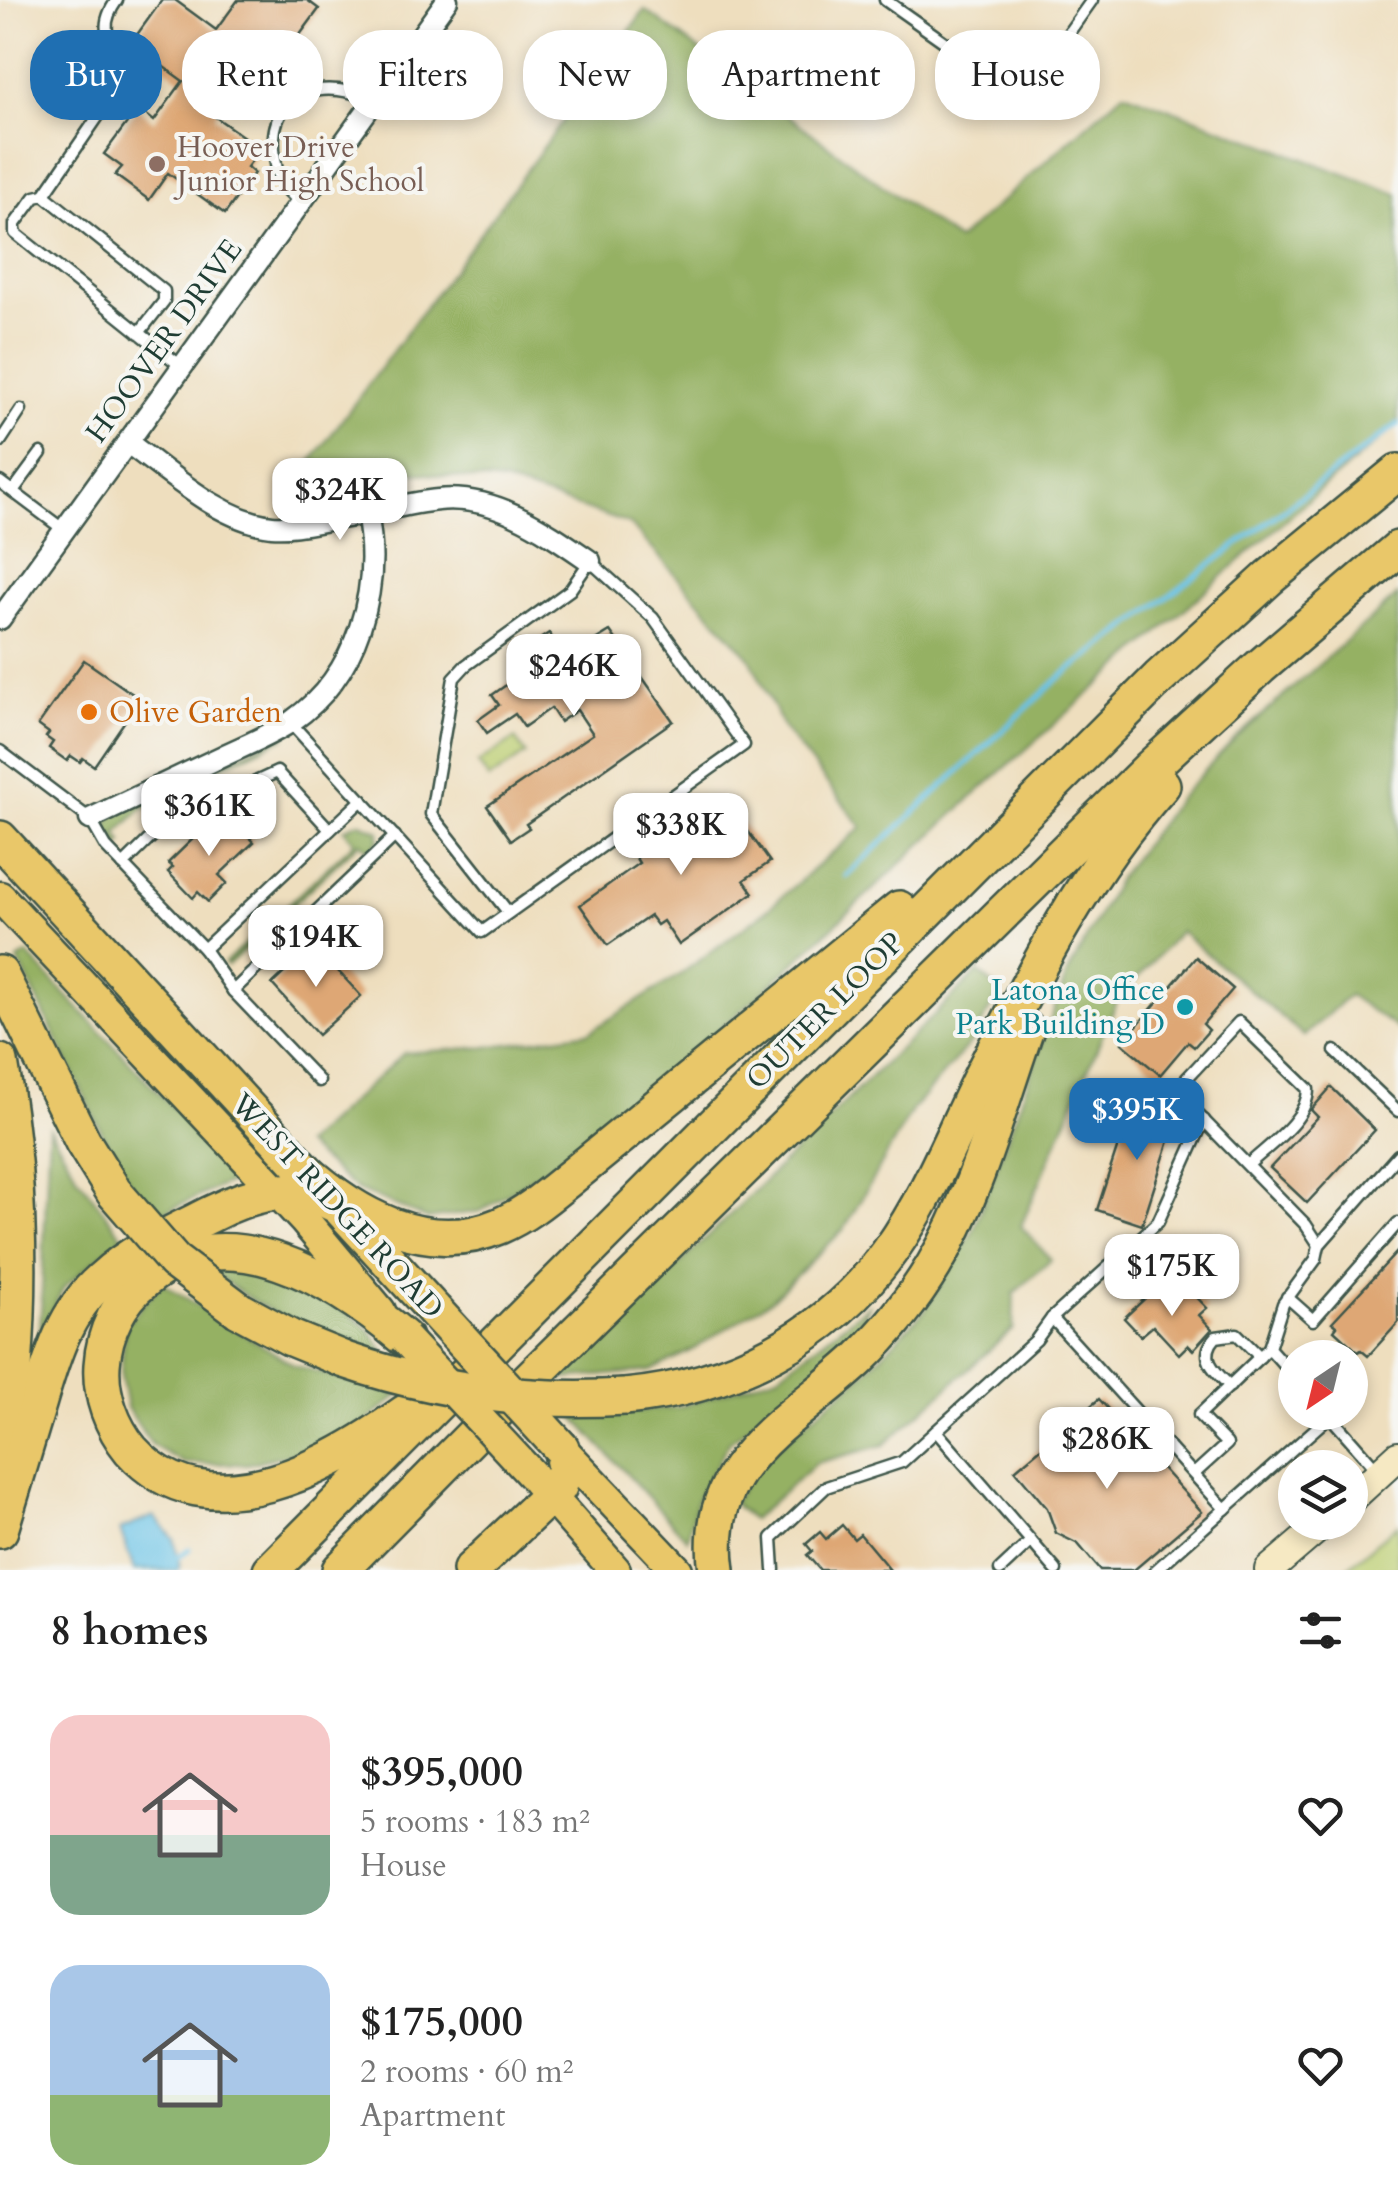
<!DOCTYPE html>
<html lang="en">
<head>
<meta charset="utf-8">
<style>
  :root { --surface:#fff; --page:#f6f6f6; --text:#222; --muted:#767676; --accent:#1f6fb2 }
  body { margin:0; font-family:Cardo,serif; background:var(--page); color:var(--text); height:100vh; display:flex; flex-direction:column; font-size:38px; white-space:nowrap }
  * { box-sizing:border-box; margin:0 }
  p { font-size:32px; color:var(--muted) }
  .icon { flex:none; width:55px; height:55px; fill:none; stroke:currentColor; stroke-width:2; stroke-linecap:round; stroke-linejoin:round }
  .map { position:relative; height:1570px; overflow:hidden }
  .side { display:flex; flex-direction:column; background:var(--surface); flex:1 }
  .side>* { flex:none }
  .hud { position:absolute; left:30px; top:30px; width:1340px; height:90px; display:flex; gap:20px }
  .needle { width:65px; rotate:215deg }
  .buttons { position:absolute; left:1278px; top:1340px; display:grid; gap:20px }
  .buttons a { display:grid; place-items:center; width:90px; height:90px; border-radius:50%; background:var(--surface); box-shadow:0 5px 15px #0003; font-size:50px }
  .price { position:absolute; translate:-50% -85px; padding:0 22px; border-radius:20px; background:#fff; color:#222; font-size:32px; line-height:65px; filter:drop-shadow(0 2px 5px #0008) }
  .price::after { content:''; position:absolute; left:50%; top:60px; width:30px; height:22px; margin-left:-15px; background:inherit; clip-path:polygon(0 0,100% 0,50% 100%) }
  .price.on { background:var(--accent); color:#fff }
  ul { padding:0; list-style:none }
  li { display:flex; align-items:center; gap:30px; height:250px; padding:0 50px }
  li span { display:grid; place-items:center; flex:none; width:280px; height:200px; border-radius:30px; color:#555 }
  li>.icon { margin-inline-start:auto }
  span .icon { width:120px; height:120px; fill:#fffc; stroke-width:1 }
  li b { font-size:42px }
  h2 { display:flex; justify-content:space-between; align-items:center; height:120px; padding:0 50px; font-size:42px }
  .chip { padding:0 35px; border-radius:40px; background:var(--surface); box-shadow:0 5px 15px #0003; font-size:35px; line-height:90px }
  .chip.on { background:var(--accent); color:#fff }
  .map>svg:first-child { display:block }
</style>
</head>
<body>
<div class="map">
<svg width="1398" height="1570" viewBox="0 0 1398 1570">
  <rect width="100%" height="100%" fill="#f6f6f2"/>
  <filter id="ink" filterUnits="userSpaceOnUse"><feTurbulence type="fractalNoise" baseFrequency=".01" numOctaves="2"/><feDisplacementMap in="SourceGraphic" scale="20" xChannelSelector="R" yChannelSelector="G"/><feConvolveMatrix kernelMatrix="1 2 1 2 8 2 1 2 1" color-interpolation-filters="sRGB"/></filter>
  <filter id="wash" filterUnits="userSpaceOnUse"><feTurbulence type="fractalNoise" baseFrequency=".0048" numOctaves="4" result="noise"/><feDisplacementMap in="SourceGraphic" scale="40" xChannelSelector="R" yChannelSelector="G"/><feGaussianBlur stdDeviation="2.25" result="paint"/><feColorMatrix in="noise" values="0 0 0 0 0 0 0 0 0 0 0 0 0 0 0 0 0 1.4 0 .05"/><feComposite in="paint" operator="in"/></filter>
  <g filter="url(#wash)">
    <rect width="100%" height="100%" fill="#eedebe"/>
    <g fill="#bcce71" stroke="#6e8652" stroke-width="2.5">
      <polygon points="515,739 526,754 489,779 478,763"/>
      <polygon points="1398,1524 1398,1570 1345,1570"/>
    </g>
    <g fill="#95b163" stroke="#5a774c" stroke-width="2.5">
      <polygon points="645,10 957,241 1124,92 1398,194 1398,425 1323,487 971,798 755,999 579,1147 481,1211 428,1219 357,1190 304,1145 404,1053 487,1047 589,1032 681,974 762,914 862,827 784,729 750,658 630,524 504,482 311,462"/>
      <polygon points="1398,595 1398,1029 1349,995 1304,1036 1180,931 1117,1001 1021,1226 1051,1260 1014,1293 1013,1329 884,1445 816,1463 752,1520 733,1503 758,1462 861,1376 925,1310 974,1229 1066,977 1118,879 1178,799 1236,738"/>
      <polygon points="283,734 285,737 199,777 208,789 169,810 160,819 146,805 116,834 123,842 116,848 107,839 108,822 115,814"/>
      <polygon points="359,822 379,831 379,841 369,851 360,842 227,966 225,963 355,842 344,829"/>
      <polygon points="27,954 193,1129 232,1181 154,1217 117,1163 18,960"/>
      <polygon points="978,972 1000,991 972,1041 913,1109 844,1229 771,1300 692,1350 650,1371 562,1379"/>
      <polygon points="49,1128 78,1177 123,1237 64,1287 40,1334"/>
      <path d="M228 1268C270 1278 335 1297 367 1328 376 1337 383 1350 390 1361 323 1337 267 1317 212 1271Z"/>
      <polygon points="162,1283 294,1365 399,1395 362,1425 312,1449 247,1464 184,1463 152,1445 127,1408 121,1375 125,1325"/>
      <polygon points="868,1306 850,1348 729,1442 697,1500 687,1539 574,1417 679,1407 778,1375"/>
    </g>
    <polygon fill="#69c3e7" stroke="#44808e" stroke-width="2.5" points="154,1516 174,1539 180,1567 178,1570 134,1570 120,1530"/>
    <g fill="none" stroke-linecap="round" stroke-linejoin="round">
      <g stroke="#69c3e7" stroke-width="5">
        <polyline points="846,876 1058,679 1398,424"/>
        <polyline points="175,1559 189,1549"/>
      </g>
    </g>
    <g id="blocks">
      <g fill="#dea775">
        <polygon points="162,0 175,0 216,30 238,0 307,0 319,9 274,70 271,68 258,74 248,70 214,116 261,149 247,167 254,173 225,214 168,173 149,200 115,175 122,167 104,154 138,108 154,121 183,81 131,43"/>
        <polygon points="610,631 673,721 526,824 529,828 511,840 487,806 593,734 577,710 560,722 551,708 524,727 515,714 487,733 478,720 499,705 492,695 526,671 516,655 549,633 566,658"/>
        <polygon points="84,660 140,699 94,766 83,758 80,762 71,756 67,761 49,748 53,742 46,737 49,733 38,725"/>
        <polygon points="725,799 770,862 744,880 753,893 679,945 663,921 657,925 650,916 608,945 580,905 639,863 636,858 647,850 635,833 649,824 660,838 671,831 674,835"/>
        <polygon points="228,815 254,842 219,875 227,883 208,902 198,892 193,898 168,872 173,867 168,863 200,832 205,837"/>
        <polygon points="314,945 361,996 318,1035 272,984"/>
        <polygon points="1196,957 1233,989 1203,1024 1209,1030 1194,1047 1188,1042 1160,1075 1122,1043"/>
        <polygon points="1331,1087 1375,1130 1307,1203 1270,1168 1318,1117 1311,1110"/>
        <polygon points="1132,1102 1177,1116 1142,1225 1097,1210"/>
        <polygon points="1398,1251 1398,1323 1368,1356 1361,1350 1358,1352 1334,1330 1337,1326 1332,1322"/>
        <polygon points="1185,1285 1207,1308 1199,1315 1212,1329 1193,1350 1188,1345 1179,1354 1153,1326 1141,1336 1124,1318 1155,1289 1167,1302"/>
        <polygon points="1099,1399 1202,1512 1134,1570 1100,1570 1078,1544 1056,1533 1047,1508 1015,1470"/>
        <polygon points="842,1525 854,1539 860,1534 890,1570 820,1570 807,1555 812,1551 806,1544 820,1532 826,1539"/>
      </g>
    </g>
  </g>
  <g filter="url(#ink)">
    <use href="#blocks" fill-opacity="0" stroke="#3e5549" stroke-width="2.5"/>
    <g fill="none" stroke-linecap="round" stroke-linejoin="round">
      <defs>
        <g id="lane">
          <polyline points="885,0 1007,86 1028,90 1092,0"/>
          <path d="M44 195 128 73C114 42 94 32 117 0"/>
          <path d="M301 202C280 187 276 174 274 149 269 89 329 77 373 101"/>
          <polyline points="139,333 164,301 164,291 44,195 35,197 15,224 15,233 182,367"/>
          <polyline points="0,442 21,410"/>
          <polyline points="0,482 64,530"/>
          <polyline points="13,491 41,453"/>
          <polyline points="290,722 482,932 744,745 653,618 590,561 570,590 465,666 454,678 431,814 508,912"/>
          <polyline points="0,751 90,819 106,847 204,949 233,991 319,1081"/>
          <polyline points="123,865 172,817 188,806 234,792 277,772 330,830"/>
          <polyline points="204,949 362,800"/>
          <polyline points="233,991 395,836"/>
          <polyline points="1335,1051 1398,1111"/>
          <path d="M1248 1165C1269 1145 1308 1120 1308 1089L1239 1022 1175 1091 1306 1225 1319 1245 1316 1259 1283 1304 1269 1348 1295 1377"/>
          <polyline points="1319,1245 1398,1155"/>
          <polyline points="1287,1297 1313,1320 1398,1223"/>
          <polyline points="1052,1318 1225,1509"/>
          <path d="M1230 1386C1214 1371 1198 1357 1216 1337L1237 1334 1260 1357"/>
          <polyline points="1328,1414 1379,1472"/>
          <polyline points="936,1431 1056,1570"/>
          <polyline points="1194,1474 1227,1444 1199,1415 1269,1348"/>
          <polyline points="774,1570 772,1538 826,1487 902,1462 1036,1340 1052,1318 1158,1222 1204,1120"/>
          <polyline points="1000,1570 1031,1541"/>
          <polyline points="1156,1570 1330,1416"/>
        </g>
        <g id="street">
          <path d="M128 443C170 473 219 520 272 526 293 528 319 521 340 518 373 514 405 503 438 500 495 494 545 530 590 561"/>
          <polyline points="0,619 447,0"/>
          <path d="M90 819C134 798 179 777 223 756 246 745 271 735 292 721 358 675 382 588 367 514"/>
        </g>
        <g id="secondary">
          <polyline points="1350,1500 1398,1456"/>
          <polyline points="1269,1570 1325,1522"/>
        </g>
        <g id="primary">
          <polyline points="0,897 304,1220 380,1311"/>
          <polyline points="561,1448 677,1570"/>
          <polyline points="537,1481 615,1570"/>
        </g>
        <g id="highway">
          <polyline points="0,839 434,1310"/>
          <polyline points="0,974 83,1142 114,1192"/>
          <path d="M0 1062C23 1194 23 1331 3 1464"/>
          <path d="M301 1167C354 1215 426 1257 499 1226 528 1214 552 1192 576 1173L899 909"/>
          <polyline points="239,1310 291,1338 345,1360"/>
          <path d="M404 1338C337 1281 227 1212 145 1280 119 1301 104 1332 102 1365 100 1395 112 1427 131 1450 208 1536 332 1465 405 1413"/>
          <path d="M625 1397C730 1387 828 1338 890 1251 928 1198 953 1134 982 1075 1033 974 1086 869 1162 785"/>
          <path d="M0 1530C11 1494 22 1457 33 1421 49 1369 60 1316 102 1279 133 1250 175 1232 213 1213 253 1193 296 1181 336 1205"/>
          <polyline points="271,1570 1159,678 1270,577 1398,472"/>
          <polyline points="340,1570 499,1409 1149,769 1260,667 1398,549"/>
          <polyline points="471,1570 559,1487 565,1467 561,1448"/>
          <path d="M717 1570C701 1463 790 1423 858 1360 887 1332 913 1300 934 1265 977 1193 998 1108 1026 1029"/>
        </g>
      </defs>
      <use href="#lane" stroke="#3e5549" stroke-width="15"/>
      <use href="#street" stroke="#3e5549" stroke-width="25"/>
      <use href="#secondary" stroke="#3e5549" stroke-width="32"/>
      <use href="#primary" stroke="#3e5549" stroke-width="35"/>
      <use href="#highway" stroke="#3e5549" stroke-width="40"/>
      <use href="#lane" stroke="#fff" stroke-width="10"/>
      <use href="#street" stroke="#fff" stroke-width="20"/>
      <use href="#secondary" stroke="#f6e9c3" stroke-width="28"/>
      <use href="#primary" stroke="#e9c769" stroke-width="30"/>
      <use href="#highway" stroke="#e9c769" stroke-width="35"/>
      <defs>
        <polyline id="primary-bridge" points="404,1338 532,1475"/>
        <g id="highway-bridge">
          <polyline points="114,1192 174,1261 239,1310"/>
          <polyline points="434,1310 561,1448"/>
          <path d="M345 1360C435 1391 529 1403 625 1397"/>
        </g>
      </defs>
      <use href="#primary-bridge" stroke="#3e5549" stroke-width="35" stroke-linecap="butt"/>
      <use href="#highway-bridge" stroke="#3e5549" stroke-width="40" stroke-linecap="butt"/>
      <use href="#primary-bridge" stroke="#e9c769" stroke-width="30"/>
      <use href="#highway-bridge" stroke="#e9c769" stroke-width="35"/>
    </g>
  </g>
  <circle fill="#8d6e63" stroke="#f6f6f2" stroke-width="4" cx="157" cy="164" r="10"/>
  <circle fill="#e8710a" stroke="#f6f6f2" stroke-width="4" cx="89" cy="712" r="10"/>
  <circle fill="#0f9aa8" stroke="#f6f6f2" stroke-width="4" cx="1185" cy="1007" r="10"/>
  <g text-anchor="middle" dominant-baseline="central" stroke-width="8" stroke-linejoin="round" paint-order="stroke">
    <g font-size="30" fill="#785e54" stroke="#f6f6f2" text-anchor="start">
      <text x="177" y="147">Hoover Drive<tspan x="177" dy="34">Junior High School</tspan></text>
    </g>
    <g font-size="30" fill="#1f3d34" stroke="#f6f6f2">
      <text transform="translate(164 341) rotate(-54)">HOOVER DRIVE</text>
      <text transform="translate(825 1011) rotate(-45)">OUTER LOOP</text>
      <text transform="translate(337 1206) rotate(47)">WEST RIDGE ROAD</text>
    </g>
    <g font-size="30" fill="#c56008" stroke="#f6f6f2" text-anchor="start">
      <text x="109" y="712">Olive Garden</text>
    </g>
    <g font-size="30" fill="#0d838f" stroke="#f6f6f2" text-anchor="end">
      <text x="1165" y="990">Latona Office<tspan x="1165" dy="34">Park Building D</tspan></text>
    </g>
  </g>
</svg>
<div class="buttons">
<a><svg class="needle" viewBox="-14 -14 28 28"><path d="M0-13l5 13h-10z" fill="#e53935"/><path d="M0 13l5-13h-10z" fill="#767676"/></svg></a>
<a><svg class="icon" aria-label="layers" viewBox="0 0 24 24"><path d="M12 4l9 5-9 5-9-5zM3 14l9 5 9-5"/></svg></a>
</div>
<b class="price" style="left:340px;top:543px">$324K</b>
<b class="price" style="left:574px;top:719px">$246K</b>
<b class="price" style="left:209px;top:859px">$361K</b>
<b class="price" style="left:681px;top:878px">$338K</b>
<b class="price" style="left:316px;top:990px">$194K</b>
<b class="price on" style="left:1137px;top:1163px">$395K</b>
<b class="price" style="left:1172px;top:1319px">$175K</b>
<b class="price" style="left:1107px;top:1492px">$286K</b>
<div class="hud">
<a class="chip on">Buy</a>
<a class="chip">Rent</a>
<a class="chip">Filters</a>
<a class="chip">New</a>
<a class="chip">Apartment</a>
<a class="chip">House</a>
</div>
</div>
<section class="side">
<h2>8 homes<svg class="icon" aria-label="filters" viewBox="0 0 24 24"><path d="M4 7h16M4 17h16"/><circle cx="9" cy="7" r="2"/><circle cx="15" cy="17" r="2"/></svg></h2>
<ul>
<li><span style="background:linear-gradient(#f6c9c9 60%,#7fa58c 0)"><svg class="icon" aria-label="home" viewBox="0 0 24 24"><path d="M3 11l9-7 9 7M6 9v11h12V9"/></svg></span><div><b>$395,000</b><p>5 rooms · 183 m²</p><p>House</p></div><svg class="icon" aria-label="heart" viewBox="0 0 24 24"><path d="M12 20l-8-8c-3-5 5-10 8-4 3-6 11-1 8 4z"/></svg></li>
<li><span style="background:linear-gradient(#a9c7e8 65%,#8fb573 0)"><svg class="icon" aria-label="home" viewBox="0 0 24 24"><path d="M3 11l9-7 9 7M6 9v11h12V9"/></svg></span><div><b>$175,000</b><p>2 rooms · 60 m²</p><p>Apartment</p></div><svg class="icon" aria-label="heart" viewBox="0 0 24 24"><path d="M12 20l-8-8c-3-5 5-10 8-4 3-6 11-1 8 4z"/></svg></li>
</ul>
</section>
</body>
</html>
